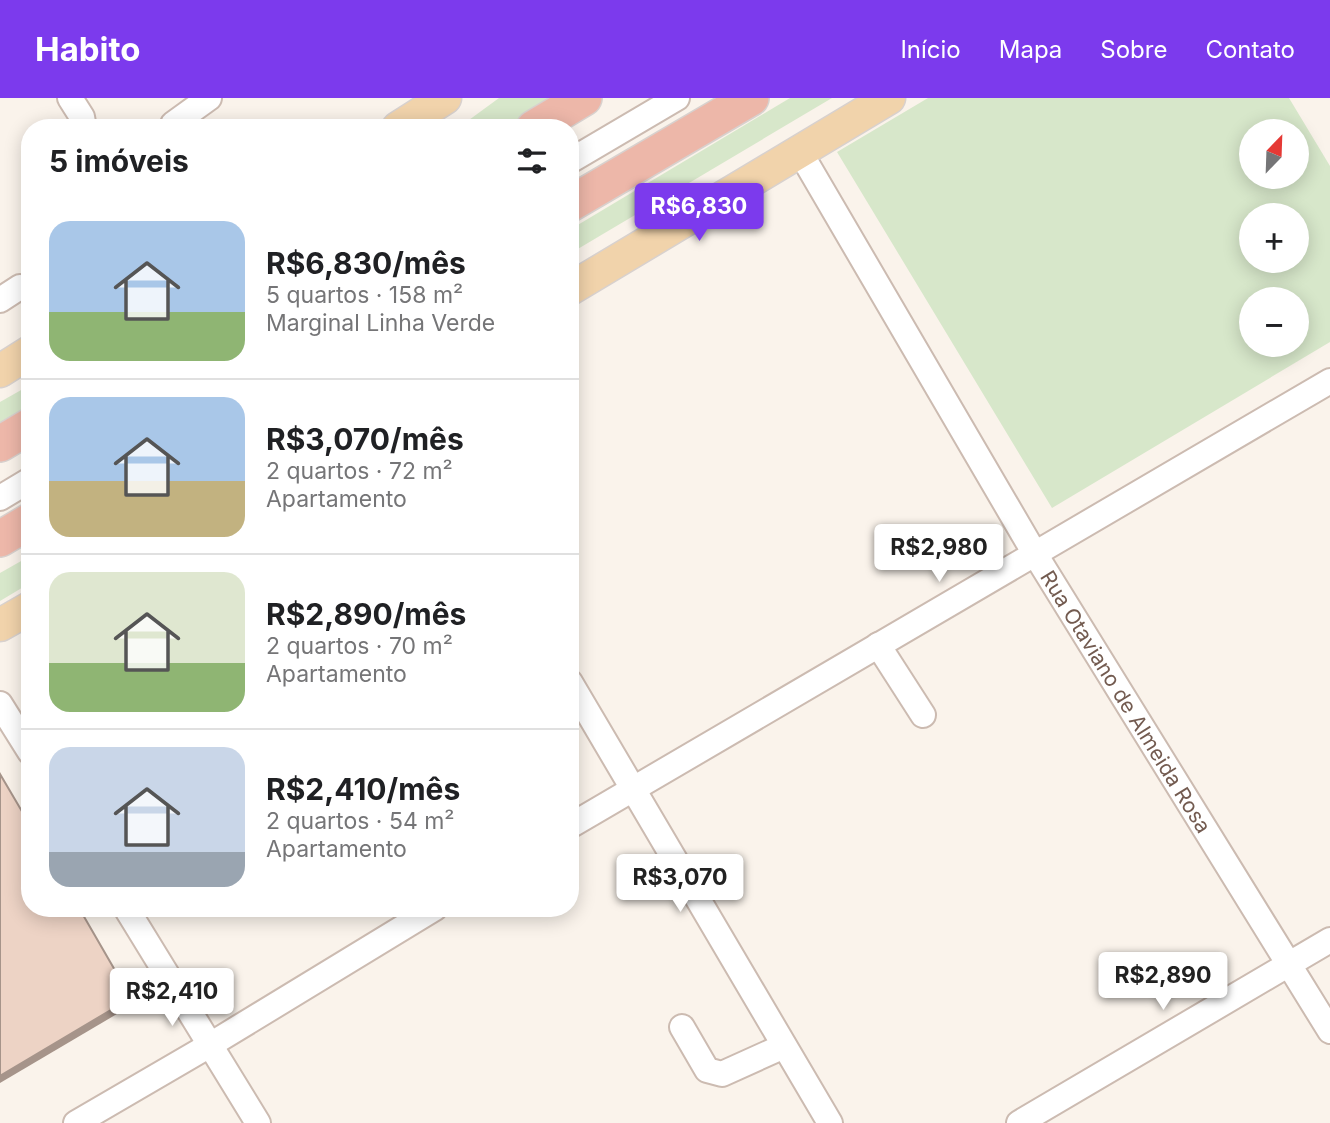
<!DOCTYPE html>
<html lang="pt">
<head>
<meta charset="utf-8">
<style>
  :root { --surface:#fff; --page:#f2f2f2; --text:#202124; --muted:#757577; --line:#e0e0e0; --accent:#7c3aed }
  body { margin:0; font-family:Inter,sans-serif; background:var(--page); color:var(--text); height:100vh; display:flex; flex-direction:column; font-size:26px; white-space:nowrap }
  * { box-sizing:border-box; margin:0 }
  p { font-size:23px; color:var(--muted) }
  .icon { flex:none; width:38px; height:38px; fill:none; stroke:currentColor; stroke-width:2; stroke-linecap:round; stroke-linejoin:round }
  .map { position:relative; flex:1; overflow:hidden }
  .details { position:absolute; left:21px; top:21px; width:558px; height:798px; display:flex; flex-direction:column; background:var(--surface); border-radius:28px; box-shadow:0 4px 18px #0003 }
  .details>* { flex:none }
  .needle { width:46px; rotate:23deg }
  .fabs { position:absolute; left:1239px; top:21px; display:grid; gap:14px }
  .fabs a { display:grid; place-items:center; width:70px; height:70px; border-radius:50%; background:var(--surface); box-shadow:0 4px 18px #0003; font-size:35px }
  .price { position:absolute; translate:-50% -60px; padding:0 16px; border-radius:7px; background:#fff; color:#222; font-size:23px; line-height:46px; filter:drop-shadow(0 2px 4px #0008) }
  .price::after { content:''; position:absolute; left:50%; top:42px; width:21px; height:16px; margin-left:-10px; background:inherit; clip-path:polygon(0 0,100% 0,50% 100%) }
  .price.active { background:var(--accent); color:#fff }
  ul { padding:0; list-style:none }
  li { display:flex; align-items:center; gap:21px; height:175px; padding:0 28px }
  li+li { border-top:2px solid var(--line) }
  li span { display:grid; place-items:center; flex:none; width:196px; height:140px; border-radius:21px; color:#555 }
  li>.icon { margin-inline-start:auto }
  span .icon { width:84px; height:84px; fill:#fffc; stroke-width:1 }
  li b { font-size:30px }
  h2 { display:flex; justify-content:space-between; align-items:center; height:84px; padding:0 28px; font-size:30px }
  header { display:flex; align-items:center; gap:42px; box-sizing:border-box; height:98px; padding:0 35px; background:var(--accent); color:#fff }
  header strong { font-size:33px }
  nav { display:flex; gap:38px; margin-inline-start:auto; font-size:24px }
  .map>svg:first-child { display:block }
</style>
</head>
<body>
<header>
<strong>Habito</strong>
<nav><a>Início</a><a>Mapa</a><a>Sobre</a><a>Contato</a></nav>
</header>
<div class="map">
<svg width="1330" height="1025" viewBox="0 0 1330 1025">
  <rect width="100%" height="100%" fill="#faf3eb"/>
  <g fill="#d7e7ca" fill-rule="evenodd">
    <polygon points="499,0 554,0 504,30 458,30"/>
    <polygon points="790,0 832,0 571,155 571,131"/>
    <path d="M928 0H1289L1330 68V244L1052 410 837 54ZM1297 33V79H1251V33ZM1297 117V163H1251V117ZM1251 201H1297V247H1251Z"/>
    <polygon points="30,287 30,312 0,330 0,304"/>
    <polygon points="30,458 30,485 0,503 0,475"/>
  </g>
  <g fill="none" stroke-linecap="round" stroke-linejoin="round">
    <defs>
      <g id="minor">
        <polyline points="70,0 82,19 84,30"/>
        <polyline points="175,30 173,26 209,0"/>
        <path id="s1" d="M800 54 1035 456 1330 933"/>
        <polyline points="570,63 677,0"/>
        <polyline points="0,202 20,189"/>
        <polyline points="0,400 30,382"/>
        <polyline points="878,547 923,617"/>
        <polyline points="570,584 830,1025"/>
        <polyline points="0,606 30,654"/>
        <polyline points="570,728 1330,283"/>
        <polyline points="126,810 258,1025"/>
        <polyline points="682,929 707,972 722,976 784,948"/>
        <polyline points="76,1025 210,947 435,810"/>
        <polyline points="1019,1025 1330,842"/>
      </g>
      <g id="major">
        <polyline points="398,30 445,0"/>
        <polyline points="570,191 889,0"/>
        <polyline points="0,273 30,254"/>
        <polyline points="0,527 30,510"/>
      </g>
      <g id="highway">
        <polyline points="534,30 584,0"/>
        <polyline points="570,106 751,0"/>
        <polyline points="0,346 30,328"/>
        <polyline points="0,441 30,423"/>
      </g>
    </defs>
    <use href="#minor" stroke="#ccbbb1" stroke-width="28"/>
    <use href="#major" stroke="#d8d1ce" stroke-width="35"/>
    <use href="#highway" stroke="#d8d1ce" stroke-width="38"/>
    <use href="#minor" stroke="#fff" stroke-width="24"/>
    <use href="#major" stroke="#f1d3ab" stroke-width="32"/>
    <use href="#highway" stroke="#edb7a9" stroke-width="35"/>
  </g>
  <polygon fill="#a6948a" points="131,900 122,913 0,985 0,978"/>
  <polygon fill="#edd3c5" stroke="#a6948a" stroke-width="2" points="0,676 30,727 30,810 79,810 131,900 0,978"/>
  <g text-anchor="middle" dominant-baseline="central" stroke-width="5" stroke-linejoin="round" paint-order="stroke">
    <g font-size="21" fill="#735b50" stroke="#fdf8f1">
      <text stroke="none"><textPath href="#s1" startOffset="639">Rua Otaviano de Almeida Rosa</textPath></text>
    </g>
  </g>
</svg>
<div class="fabs">
<a><svg class="needle" viewBox="-14 -14 28 28"><path d="M0-13l5 13h-10z" fill="#e53935"/><path d="M0 13l5-13h-10z" fill="#757577"/></svg></a>
<a>+</a>
<a>−</a>
</div>
<b class="price active" style="left:699px;top:145px">R$6,830</b>
<b class="price" style="left:939px;top:486px">R$2,980</b>
<b class="price" style="left:680px;top:816px">R$3,070</b>
<b class="price" style="left:1163px;top:914px">R$2,890</b>
<b class="price" style="left:172px;top:930px">R$2,410</b>
<section class="details">
<h2>5 imóveis<svg class="icon" aria-label="filters" viewBox="0 0 24 24"><path d="M4 7h16M4 17h16"/><circle cx="9" cy="7" r="2"/><circle cx="15" cy="17" r="2"/></svg></h2>
<ul>
<li><span style="background:linear-gradient(#a9c7e8 65%,#8fb573 0)"><svg class="icon" aria-label="home" viewBox="0 0 24 24"><path d="M3 11l9-7 9 7M6 9v11h12V9"/></svg></span><div><b>R$6,830/mês</b><p>5 quartos · 158 m²</p><p>Marginal Linha Verde</p></div></li>
<li><span style="background:linear-gradient(#a9c7e8 60%,#c2b280 0)"><svg class="icon" aria-label="home" viewBox="0 0 24 24"><path d="M3 11l9-7 9 7M6 9v11h12V9"/></svg></span><div><b>R$3,070/mês</b><p>2 quartos · 72 m²</p><p>Apartamento</p></div></li>
<li><span style="background:linear-gradient(#dfe7d0 65%,#8fb573 0)"><svg class="icon" aria-label="home" viewBox="0 0 24 24"><path d="M3 11l9-7 9 7M6 9v11h12V9"/></svg></span><div><b>R$2,890/mês</b><p>2 quartos · 70 m²</p><p>Apartamento</p></div></li>
<li><span style="background:linear-gradient(#c9d6e8 75%,#9aa5b1 0)"><svg class="icon" aria-label="home" viewBox="0 0 24 24"><path d="M3 11l9-7 9 7M6 9v11h12V9"/></svg></span><div><b>R$2,410/mês</b><p>2 quartos · 54 m²</p><p>Apartamento</p></div></li>
</ul>
</section>
</div>
</body>
</html>
